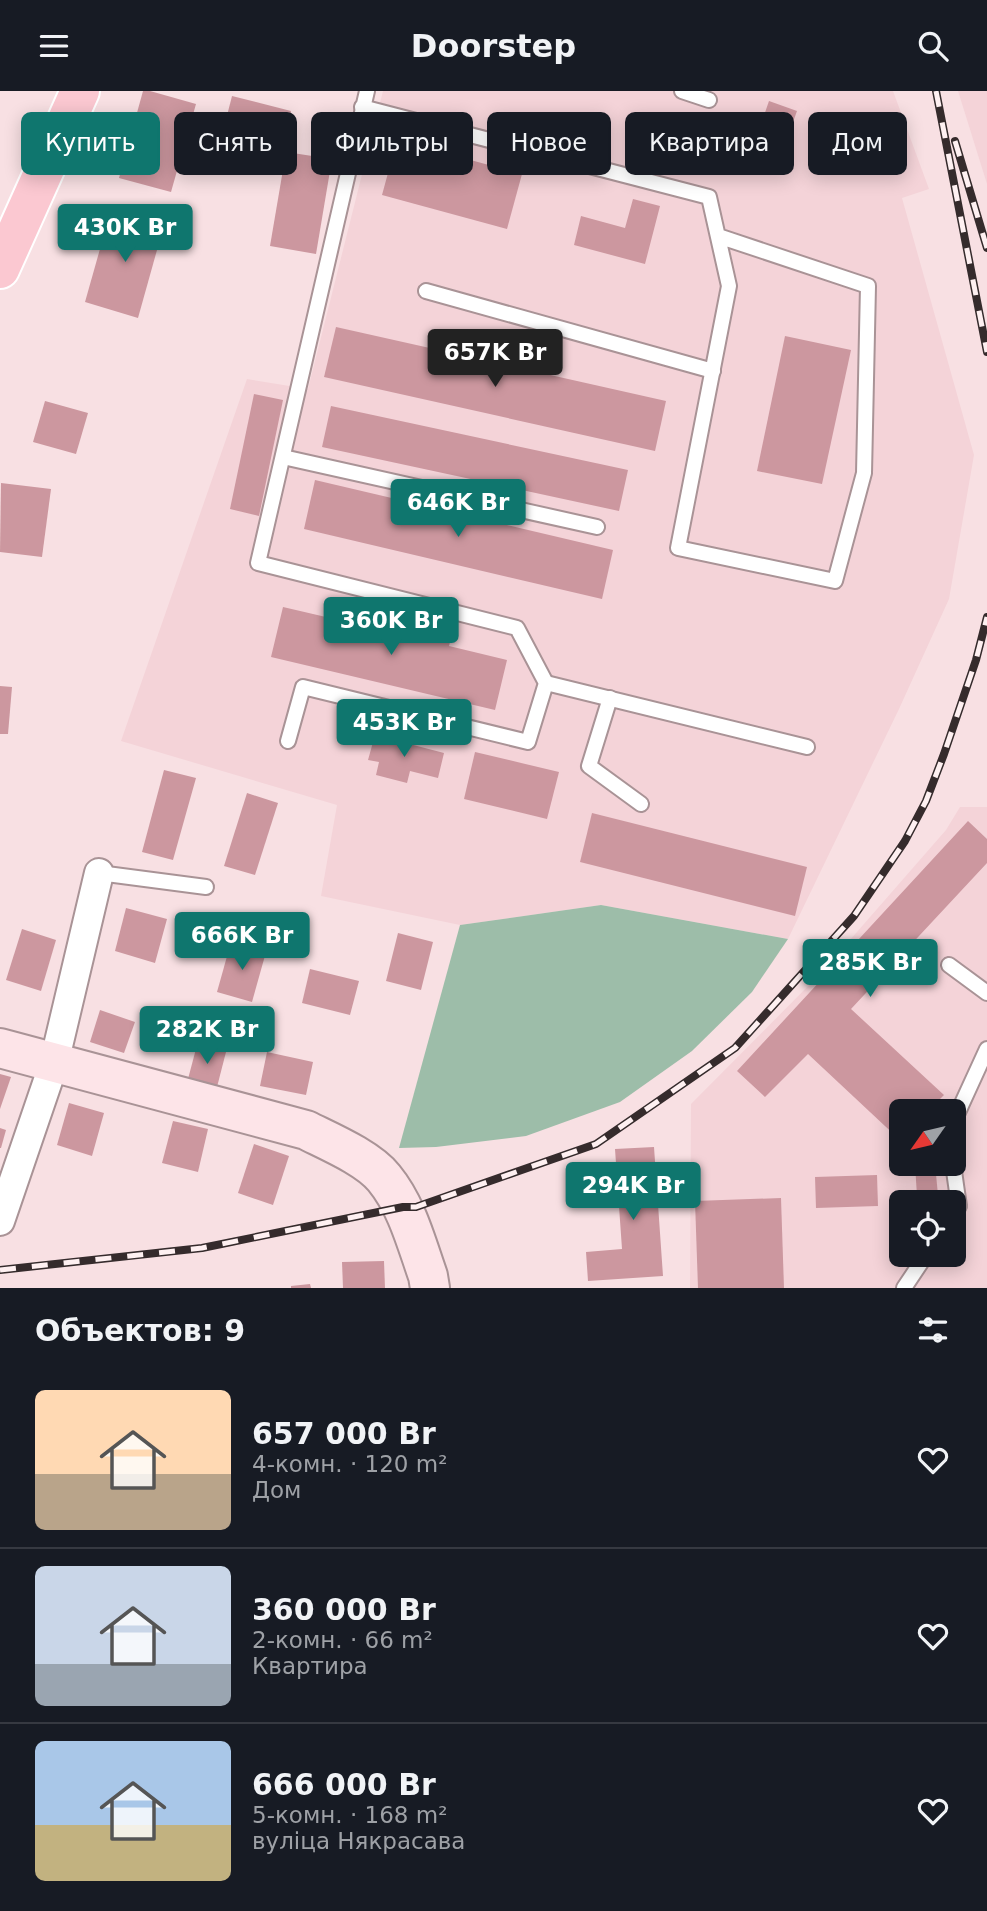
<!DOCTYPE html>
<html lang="ru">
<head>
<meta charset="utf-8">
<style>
  :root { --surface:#171b24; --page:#20242c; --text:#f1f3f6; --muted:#9ea1a6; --line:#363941; --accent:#0f766e }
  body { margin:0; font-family:"DejaVu Sans",sans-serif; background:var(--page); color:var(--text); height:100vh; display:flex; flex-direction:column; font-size:26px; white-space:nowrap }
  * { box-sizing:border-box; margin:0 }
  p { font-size:23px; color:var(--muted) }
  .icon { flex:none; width:38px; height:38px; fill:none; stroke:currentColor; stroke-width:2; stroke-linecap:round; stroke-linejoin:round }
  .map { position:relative; height:1197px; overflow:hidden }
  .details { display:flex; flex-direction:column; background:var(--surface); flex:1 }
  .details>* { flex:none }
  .guide { position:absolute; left:21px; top:21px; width:945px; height:63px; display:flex; gap:14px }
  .needle { width:46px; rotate:236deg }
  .controls { position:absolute; left:889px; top:1008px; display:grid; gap:14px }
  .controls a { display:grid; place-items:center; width:77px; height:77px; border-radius:10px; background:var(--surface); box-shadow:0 4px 18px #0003; font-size:35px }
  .price { position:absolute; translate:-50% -60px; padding:0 16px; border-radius:7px; background:var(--accent); color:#fff; font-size:23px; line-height:46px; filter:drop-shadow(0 2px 4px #0008) }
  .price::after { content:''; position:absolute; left:50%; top:42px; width:21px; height:16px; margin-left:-10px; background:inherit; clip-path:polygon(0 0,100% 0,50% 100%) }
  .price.current { background:#222; color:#fff }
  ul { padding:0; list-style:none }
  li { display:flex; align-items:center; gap:21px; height:175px; padding:0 35px }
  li+li { border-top:2px solid var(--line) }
  li span { display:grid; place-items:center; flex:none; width:196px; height:140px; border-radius:10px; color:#555 }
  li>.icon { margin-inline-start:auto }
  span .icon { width:84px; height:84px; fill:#fffc; stroke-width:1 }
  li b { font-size:30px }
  h2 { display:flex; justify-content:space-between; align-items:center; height:84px; padding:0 35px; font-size:30px }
  .pill { padding:0 24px; border-radius:10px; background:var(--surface); box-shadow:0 4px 18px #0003; font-size:24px; line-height:63px }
  .pill.current { background:var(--accent); color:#fff }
  header { display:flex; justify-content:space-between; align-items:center; height:91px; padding:0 35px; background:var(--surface); font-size:32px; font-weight:700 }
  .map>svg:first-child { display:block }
</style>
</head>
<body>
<header><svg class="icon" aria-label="menu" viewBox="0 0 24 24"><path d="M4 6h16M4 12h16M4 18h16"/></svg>Doorstep<svg class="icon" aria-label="search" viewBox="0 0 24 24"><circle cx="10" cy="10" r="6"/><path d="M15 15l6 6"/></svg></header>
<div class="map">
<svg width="987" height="1197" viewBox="0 0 987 1197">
  <rect width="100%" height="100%" fill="#f8e0e3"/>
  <g fill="#f4d3d8" fill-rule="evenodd">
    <polygon points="383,0 893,0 929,98 902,107 974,364 949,508 899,618 788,848 601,814 460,834 321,805 337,714 121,650 247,288 308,298"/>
    <polygon points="958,0 987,0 987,93"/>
    <path d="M960 716H987V1197H690L691 1013 822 881 946 739ZM901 1020H954V1073H901ZM901 1111H954V1164H901Z"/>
  </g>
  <polygon fill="#9dbda9" points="601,814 788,848 752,901 692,960 620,1011 526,1045 436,1056 399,1057 460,834"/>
  <g fill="#cc979f">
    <polygon points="143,0 150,0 196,13 171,101 119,87"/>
    <polygon points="232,5 291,20 276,79 217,64"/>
    <polygon points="769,10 797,20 778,72 751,62"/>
    <polygon points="397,49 522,83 507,138 382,104"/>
    <polygon points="286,61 332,68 316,163 270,155"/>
    <polygon points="633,108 660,115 645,173 574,154 581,125 625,137"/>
    <polygon points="111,119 164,134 138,227 85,211"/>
    <polygon points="336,236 666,310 655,360 324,286"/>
    <polygon points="785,245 851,259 822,393 757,380"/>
    <polygon points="254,303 283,309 259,425 230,418"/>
    <polygon points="45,310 88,322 76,363 33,351"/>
    <polygon points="331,315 628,379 619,420 322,356"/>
    <polygon points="315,389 613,459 602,508 304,438"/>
    <polygon points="1,392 51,398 42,466 0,461"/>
    <polygon points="283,516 403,544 407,528 453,539 449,555 507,569 495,619 271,566"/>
    <polygon points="0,595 12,596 8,643 0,643"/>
    <polygon points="375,644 444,662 438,687 410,680 407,692 376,684 379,671 368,669"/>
    <polygon points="475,661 559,681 547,728 464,708"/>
    <polygon points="164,679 196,687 173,769 142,761"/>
    <polygon points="247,702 278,712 255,784 224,775"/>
    <polygon points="592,722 807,776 795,825 580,771"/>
    <polygon points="968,730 987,748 987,772 851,918 944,1004 928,1020 901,1020 901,1050 808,963 765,1006 737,980"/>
    <polygon points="126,817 167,828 155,872 115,860"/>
    <polygon points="22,838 56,849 41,900 6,889"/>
    <polygon points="398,842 433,851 421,899 386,890"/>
    <polygon points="231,851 266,861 252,911 217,901"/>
    <polygon points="310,878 359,890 350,924 302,912"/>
    <polygon points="100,919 135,931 124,962 90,951"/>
    <polygon points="197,954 226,961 217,996 188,988"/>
    <polygon points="267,961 313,971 306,1004 260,995"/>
    <polygon points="0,983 11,986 0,1018"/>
    <polygon points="69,1012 104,1022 92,1065 57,1054"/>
    <polygon points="173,1030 208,1038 198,1081 162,1072"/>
    <polygon points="0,1037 6,1039 1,1057 0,1057"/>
    <polygon points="254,1053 289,1065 273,1114 238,1102"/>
    <polygon points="654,1056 663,1185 588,1190 586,1161 622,1158 615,1058"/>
    <polygon points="915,1073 935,1073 938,1104 917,1105"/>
    <polygon points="877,1084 878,1115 816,1117 815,1086"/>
    <polygon points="781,1107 784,1197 698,1197 695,1110"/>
    <polygon points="384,1170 385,1197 343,1197 342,1171"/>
    <polygon points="310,1193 311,1197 291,1197 291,1195"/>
  </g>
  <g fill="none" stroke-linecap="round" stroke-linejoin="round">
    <defs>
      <g id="lane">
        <polyline points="682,0 709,9"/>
        <polyline points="362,16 709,106 729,195 678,457 835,490 864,382 868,195 718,145"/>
        <polyline points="426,200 713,280"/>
        <polyline points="283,366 597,436"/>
        <polyline points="546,592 807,656"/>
        <polyline points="610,607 589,675 641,713"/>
        <polyline points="288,650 303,596 528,651 546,592 517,537 258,472 367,0"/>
        <polyline points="99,782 206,796"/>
        <polyline points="949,874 987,902"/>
        <polyline points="954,1030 987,958"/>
        <polyline points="953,1073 959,1115 954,1123"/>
        <polyline points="904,1197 926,1164"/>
      </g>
      <polyline id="street" points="0,1130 54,972 99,782"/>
      <path id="secondary" d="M0 957 306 1039C330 1051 368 1067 384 1087 407 1115 416 1151 428 1185L430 1197"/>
      <polyline id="primary" points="0,178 80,0"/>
    </defs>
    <use href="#lane" stroke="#a99396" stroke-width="18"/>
    <use href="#street" stroke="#a99396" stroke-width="32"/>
    <use href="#secondary" stroke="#a99396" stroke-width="42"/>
    <use href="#primary" stroke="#fff" stroke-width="42"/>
    <use href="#lane" stroke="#fff" stroke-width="14"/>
    <use href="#street" stroke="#fff" stroke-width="28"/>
    <use href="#secondary" stroke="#fde4e8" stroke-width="38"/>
    <use href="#primary" stroke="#fbc8d1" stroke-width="38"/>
    <defs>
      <g id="rail">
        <polyline points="936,0 987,261"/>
        <polyline points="955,50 987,157"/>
        <polyline points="0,1179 202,1157 403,1116 416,1116 596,1053 735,957 854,825 905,750 926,710 944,663 976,569 987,526"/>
      </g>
    </defs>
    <use href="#rail" stroke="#352b2c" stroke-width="8"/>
    <use href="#rail" stroke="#fef0f1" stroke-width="5" stroke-dasharray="16" stroke-linecap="butt"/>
  </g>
</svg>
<div class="controls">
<a><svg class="needle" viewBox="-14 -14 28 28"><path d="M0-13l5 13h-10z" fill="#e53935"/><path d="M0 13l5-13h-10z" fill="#9ea1a6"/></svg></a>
<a><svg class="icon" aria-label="locate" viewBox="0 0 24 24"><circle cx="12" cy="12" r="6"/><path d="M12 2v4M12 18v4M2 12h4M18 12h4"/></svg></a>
</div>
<b class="price" style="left:125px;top:173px">430K Br</b>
<b class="price current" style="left:495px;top:298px">657K Br</b>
<b class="price" style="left:458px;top:448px">646K Br</b>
<b class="price" style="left:391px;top:566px">360K Br</b>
<b class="price" style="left:404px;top:668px">453K Br</b>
<b class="price" style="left:242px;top:881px">666K Br</b>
<b class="price" style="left:870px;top:908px">285K Br</b>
<b class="price" style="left:207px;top:975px">282K Br</b>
<b class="price" style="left:633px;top:1131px">294K Br</b>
<div class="guide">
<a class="pill current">Купить</a>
<a class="pill">Снять</a>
<a class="pill">Фильтры</a>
<a class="pill">Новое</a>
<a class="pill">Квартира</a>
<a class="pill">Дом</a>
</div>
</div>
<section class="details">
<h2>Объектов: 9<svg class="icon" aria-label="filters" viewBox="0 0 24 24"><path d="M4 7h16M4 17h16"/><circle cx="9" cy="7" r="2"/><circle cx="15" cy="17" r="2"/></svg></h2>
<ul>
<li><span style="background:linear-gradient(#ffd9b3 60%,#b9a48a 0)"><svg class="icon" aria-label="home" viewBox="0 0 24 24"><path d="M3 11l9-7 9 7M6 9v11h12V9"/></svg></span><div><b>657 000 Br</b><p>4-комн. · 120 m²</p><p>Дом</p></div><svg class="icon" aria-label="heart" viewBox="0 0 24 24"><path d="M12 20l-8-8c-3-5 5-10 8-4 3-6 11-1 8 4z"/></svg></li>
<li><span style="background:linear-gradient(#c9d6e8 70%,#9aa5b1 0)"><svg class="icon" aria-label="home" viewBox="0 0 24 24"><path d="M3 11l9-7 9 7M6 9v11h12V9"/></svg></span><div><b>360 000 Br</b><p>2-комн. · 66 m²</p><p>Квартира</p></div><svg class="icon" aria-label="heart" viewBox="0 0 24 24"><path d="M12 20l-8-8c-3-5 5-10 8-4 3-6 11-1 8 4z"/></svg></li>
<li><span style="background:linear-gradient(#a9c7e8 60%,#c2b280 0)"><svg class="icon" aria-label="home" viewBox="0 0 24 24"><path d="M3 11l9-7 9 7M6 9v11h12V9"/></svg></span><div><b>666 000 Br</b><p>5-комн. · 168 m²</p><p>вуліца Някрасава</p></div><svg class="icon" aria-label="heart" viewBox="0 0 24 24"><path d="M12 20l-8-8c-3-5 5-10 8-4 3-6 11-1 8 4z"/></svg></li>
</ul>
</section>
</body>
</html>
